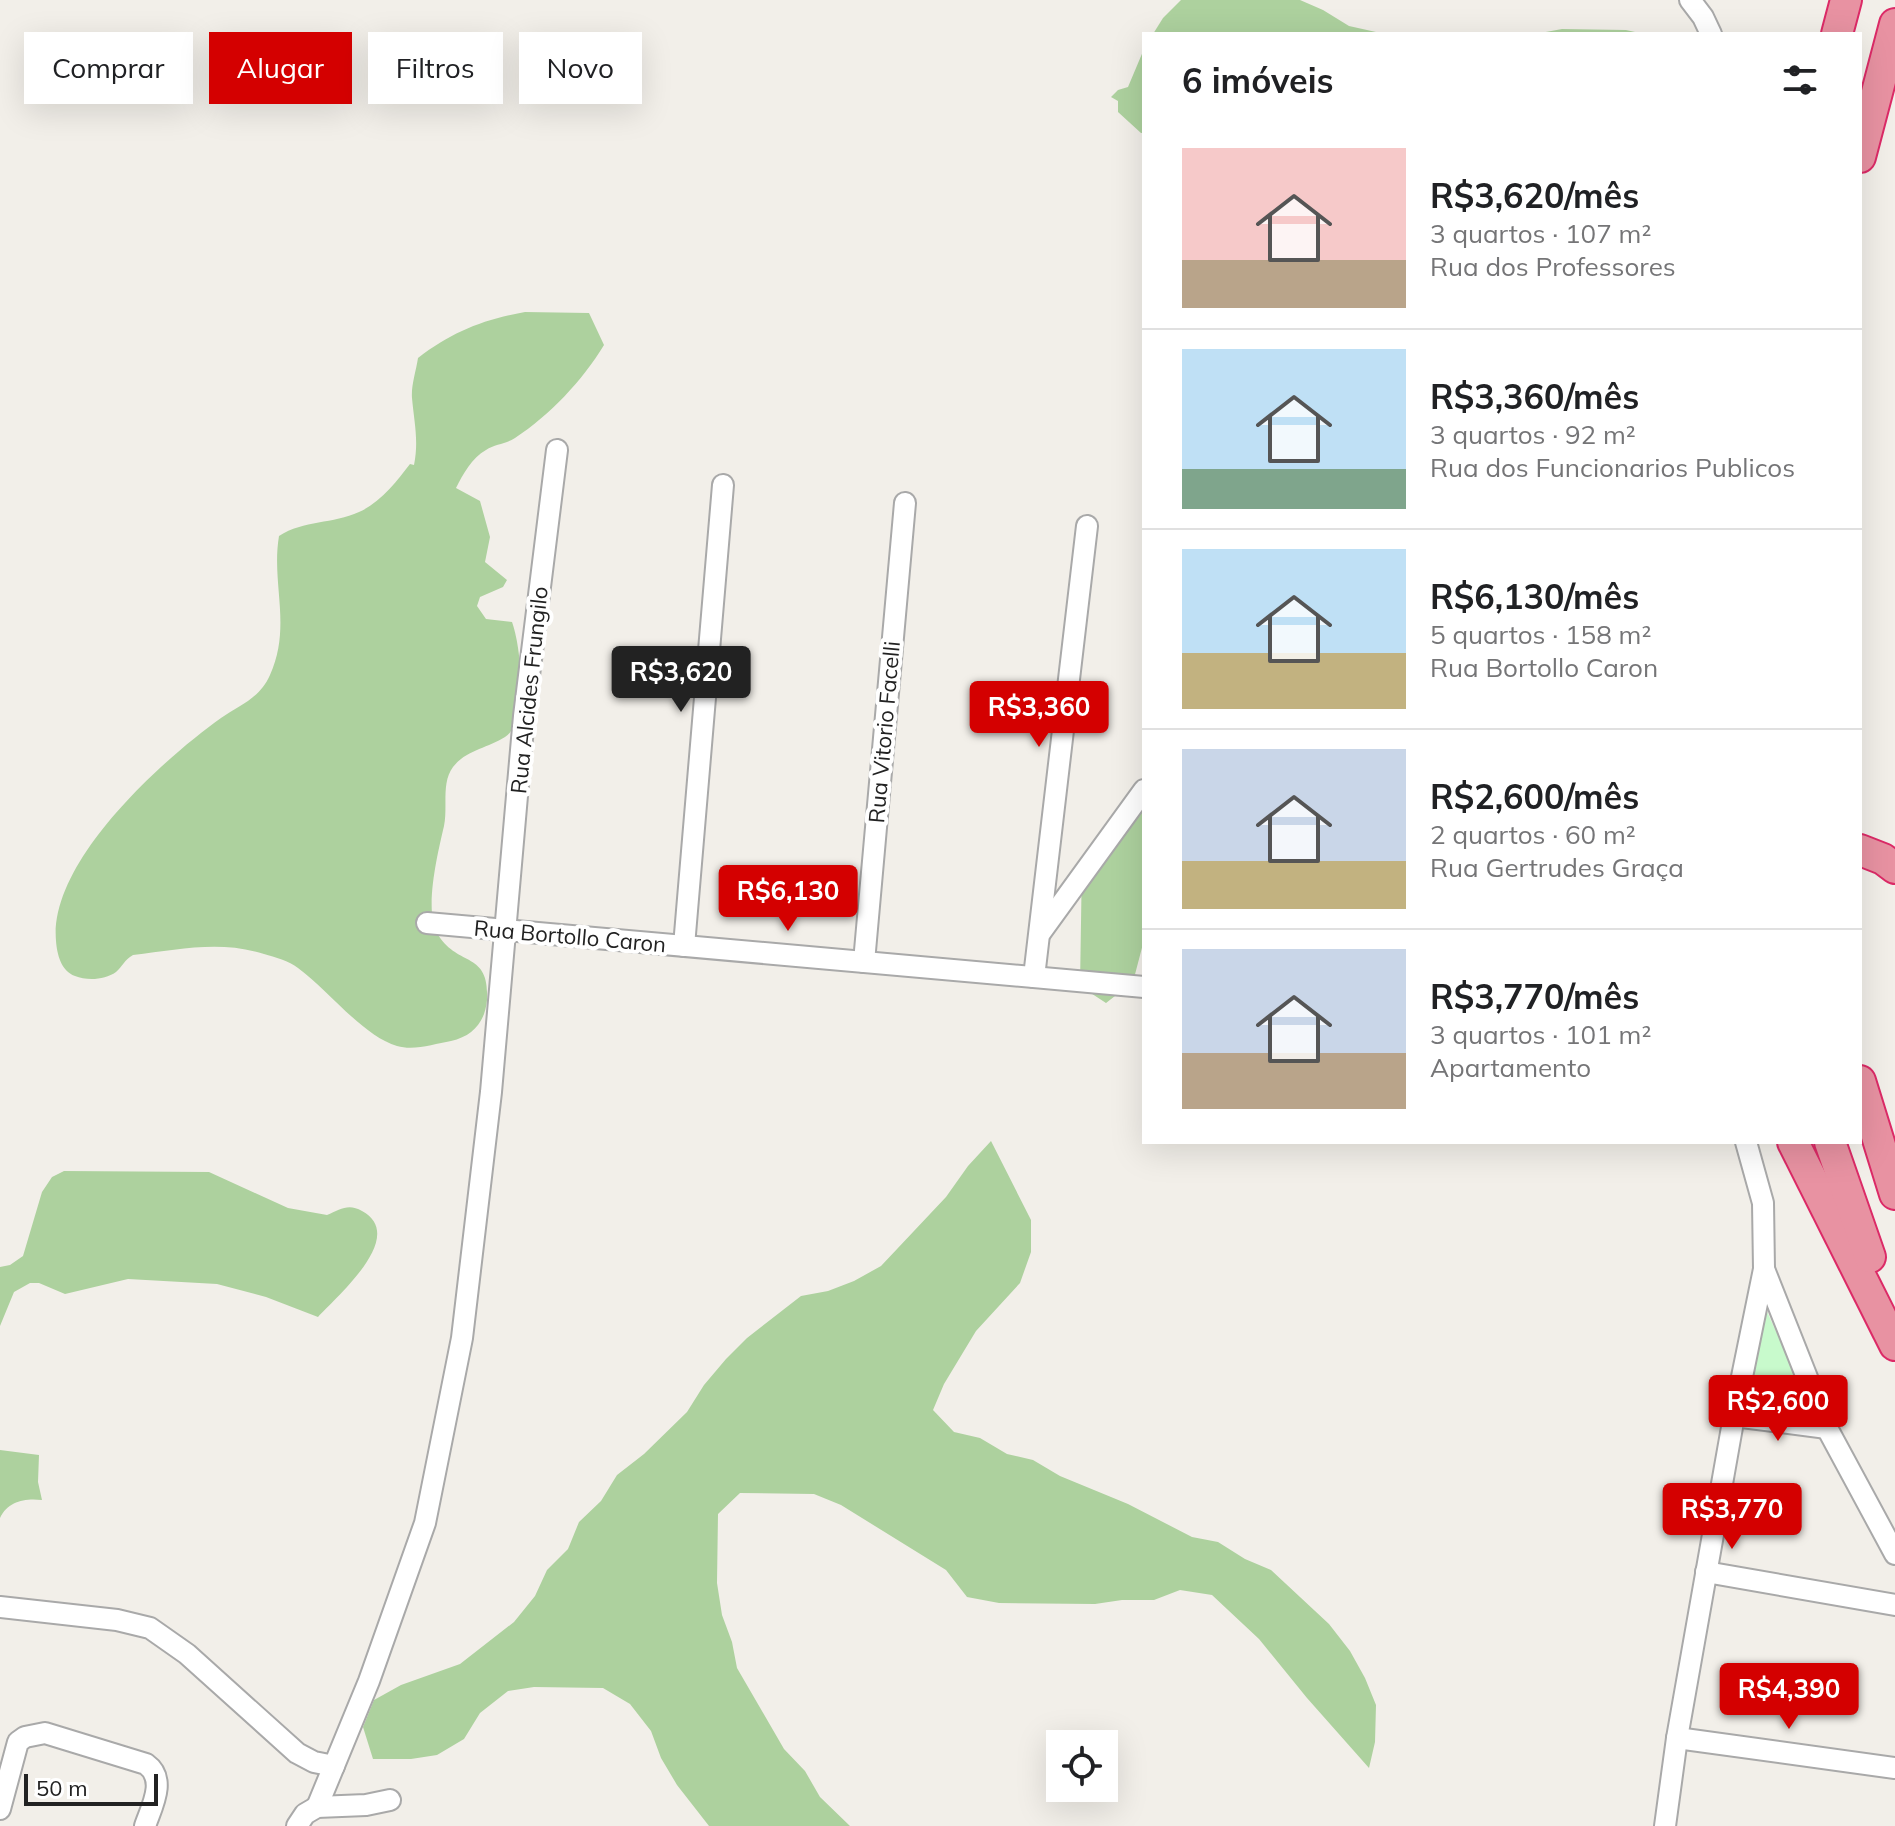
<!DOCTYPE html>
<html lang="pt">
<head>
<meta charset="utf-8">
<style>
  :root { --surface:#fff; --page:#f2f2f2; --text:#202124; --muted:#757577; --line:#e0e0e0; --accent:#d40000 }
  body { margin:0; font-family:Mulish,sans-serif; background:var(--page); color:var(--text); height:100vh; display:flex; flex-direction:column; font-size:30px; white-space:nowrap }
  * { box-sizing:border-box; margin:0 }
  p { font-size:26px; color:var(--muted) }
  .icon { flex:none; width:44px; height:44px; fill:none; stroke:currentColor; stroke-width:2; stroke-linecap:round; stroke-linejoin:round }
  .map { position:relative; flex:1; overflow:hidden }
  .sheet { position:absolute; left:1142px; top:32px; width:720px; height:1112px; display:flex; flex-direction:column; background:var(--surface); border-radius:0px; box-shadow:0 8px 32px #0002 }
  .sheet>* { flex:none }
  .banner { position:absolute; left:24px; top:32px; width:760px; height:72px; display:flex; gap:16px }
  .buttons { position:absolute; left:1046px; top:1730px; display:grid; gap:16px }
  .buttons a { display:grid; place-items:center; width:72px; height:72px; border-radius:0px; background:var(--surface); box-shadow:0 8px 32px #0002; font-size:40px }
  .scale { position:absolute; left:24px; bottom:20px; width:134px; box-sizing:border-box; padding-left:8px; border:4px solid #222; border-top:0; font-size:22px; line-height:28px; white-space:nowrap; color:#222; -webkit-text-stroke:6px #fff; paint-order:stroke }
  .price { position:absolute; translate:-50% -68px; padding:0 18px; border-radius:8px; background:var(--accent); color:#fff; font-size:26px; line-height:52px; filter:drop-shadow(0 2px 4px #0008) }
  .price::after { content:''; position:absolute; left:50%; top:48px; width:24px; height:18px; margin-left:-12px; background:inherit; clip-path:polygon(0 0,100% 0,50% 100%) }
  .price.selected { background:#222; color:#fff }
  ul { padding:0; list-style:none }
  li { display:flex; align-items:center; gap:24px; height:200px; padding:0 40px }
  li+li { border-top:2px solid var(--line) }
  li span { display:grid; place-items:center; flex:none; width:224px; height:160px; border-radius:0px; color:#555 }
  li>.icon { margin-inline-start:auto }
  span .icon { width:96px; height:96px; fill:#fffc; stroke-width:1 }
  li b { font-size:34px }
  h2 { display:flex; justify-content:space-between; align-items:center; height:96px; padding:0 40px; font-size:34px }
  .tag { padding:0 28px; border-radius:0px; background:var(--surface); box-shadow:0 8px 32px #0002; font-size:28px; line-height:72px }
  .tag.selected { background:var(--accent); color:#fff }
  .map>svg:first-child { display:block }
</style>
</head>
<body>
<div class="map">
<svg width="1895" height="1826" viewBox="0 0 1895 1826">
  <rect width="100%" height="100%" fill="#f2efe9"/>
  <g fill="#add19e">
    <polygon points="1181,0 1300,0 1323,10 1349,26 1376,32 1535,34 1562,29 1626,30 1644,34 1153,34 1163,18"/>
    <polygon points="1144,49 1144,133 1141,133 1118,112 1118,101 1111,97 1118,90 1128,87"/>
    <path d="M525 312 589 313 604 345C582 381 550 415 515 438 506 444 495 444 486 450 472 458 463 474 456 488L480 501 490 537 485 562 507 580 503 587 480 597 477 606 486 619 512 622C521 646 529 722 505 737 488 748 466 750 453 767 441 783 448 807 444 826 438 852 424 909 437 933 457 968 490 950 487 1000 485 1022 473 1036 451 1041 434 1044 414 1051 397 1046 363 1036 327 989 298 968 289 961 275 957 264 954 219 940 178 950 133 955 124 960 123 966 116 972 105 980 87 981 75 976 61 971 57 954 56 941 49 862 161 761 221 718 240 705 260 698 270 675 292 626 271 584 279 536 304 520 333 524 359 512 380 503 397 481 410 464L414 465C419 441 414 421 412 398 411 386 416 371 418 358 452 332 482 320 525 312Z"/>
    <polygon points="1144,798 1144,940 1133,982 1106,1003 1080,986 1082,859 1108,838"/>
    <polygon points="991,1141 1031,1220 1031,1252 1020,1283 976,1331 944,1384 933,1410 954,1432 980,1438 1007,1454 1033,1460 1060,1476 1128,1504 1192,1537 1218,1542 1245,1559 1271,1570 1329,1624 1350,1651 1365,1678 1376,1705 1375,1742 1369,1768 1307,1698 1259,1639 1212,1595 1180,1590 1154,1600 1122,1600 1095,1604 999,1603 967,1597 946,1570 841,1505 814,1494 740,1493 718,1514 717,1583 722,1615 732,1642 737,1668 784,1749 805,1771 820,1797 850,1826 709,1826 677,1785 661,1758 651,1731 630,1704 603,1688 534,1687 508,1691 480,1713 464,1739 437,1755 411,1759 373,1759 363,1727 374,1700 401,1685 460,1664 514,1622 535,1596 547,1570 568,1549 579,1522 601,1501 617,1475 644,1454 687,1412 704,1385 726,1359 747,1338 801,1296 828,1291 854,1281 881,1266 946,1197 968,1166"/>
    <path d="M64 1171 209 1172 288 1208 327 1215C340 1209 349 1203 362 1211 408 1236 337 1296 318 1317L266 1297 217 1284 128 1279 65 1294 39 1283H30L14 1292 0 1326V1267L10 1265 23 1256 42 1192 52 1177Z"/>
    <path d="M0 1450 39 1455 38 1482 42 1500C25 1498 8 1501 0 1518Z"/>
  </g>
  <polygon fill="#c8facc" points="1763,1303 1817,1421 1741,1410"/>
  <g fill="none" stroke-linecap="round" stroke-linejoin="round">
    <defs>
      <g id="minor">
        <polyline points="1690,0 1703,17 1711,34"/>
        <polyline points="427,923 1144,987"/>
        <polyline points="1041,932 1144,790"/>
        <polyline points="684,946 723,485"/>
        <polyline points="864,962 905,503"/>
        <polyline points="1034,977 1087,526"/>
        <polyline points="1764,1269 1827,1428 1895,1554"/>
        <polyline points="1734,1416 1827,1428"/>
        <polyline points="1706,1572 1895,1605"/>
        <polyline points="0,1607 117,1620 150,1628 187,1654 297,1753 314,1762 334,1766"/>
        <polyline points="1677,1738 1895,1768"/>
        <polyline points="317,1807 369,1681 425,1523 462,1338 491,1092 524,716 557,450"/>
        <path d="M0 1809 18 1742 25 1737 45 1733 146 1764C167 1779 152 1806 145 1826"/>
        <polyline points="297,1826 305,1814 317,1807 366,1805 390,1800"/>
        <polyline points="1665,1826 1677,1738 1734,1416 1764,1269 1763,1203 1746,1142"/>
      </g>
      <g id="highway">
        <polyline points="1837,34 1846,0"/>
        <polyline points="1860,157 1895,24"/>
        <polyline points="1860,850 1883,859 1895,868"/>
        <polyline points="1860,1081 1895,1194"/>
        <polyline points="1793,1142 1895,1345"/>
        <polyline points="1830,1142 1870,1257"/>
      </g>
    </defs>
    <use href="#minor" stroke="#a9a9a9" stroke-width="24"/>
    <use href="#highway" stroke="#dc2a67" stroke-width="34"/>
    <use href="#minor" stroke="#fff" stroke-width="20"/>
    <use href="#highway" stroke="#e892a2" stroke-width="30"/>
  </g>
  <g text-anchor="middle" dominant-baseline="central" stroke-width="8" stroke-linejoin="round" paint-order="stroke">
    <g font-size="22" fill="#222" stroke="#fff">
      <text transform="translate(529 690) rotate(-84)">Rua Alcides Frungilo</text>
      <text transform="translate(884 732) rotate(-85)">Rua Vitorio Facelli</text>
      <text transform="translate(570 936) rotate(5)">Rua Bortollo Caron</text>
    </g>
  </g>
</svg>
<div class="buttons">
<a><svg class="icon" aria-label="locate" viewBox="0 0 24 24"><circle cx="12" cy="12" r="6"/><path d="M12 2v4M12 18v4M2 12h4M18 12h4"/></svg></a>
</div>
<div class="scale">50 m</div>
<b class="price selected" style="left:681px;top:714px">R$3,620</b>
<b class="price" style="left:1039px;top:749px">R$3,360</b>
<b class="price" style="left:788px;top:933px">R$6,130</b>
<b class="price" style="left:1778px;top:1443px">R$2,600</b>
<b class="price" style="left:1732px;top:1551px">R$3,770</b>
<b class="price" style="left:1789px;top:1731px">R$4,390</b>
<div class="banner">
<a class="tag">Comprar</a>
<a class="tag selected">Alugar</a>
<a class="tag">Filtros</a>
<a class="tag">Novo</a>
</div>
<section class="sheet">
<h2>6 imóveis<svg class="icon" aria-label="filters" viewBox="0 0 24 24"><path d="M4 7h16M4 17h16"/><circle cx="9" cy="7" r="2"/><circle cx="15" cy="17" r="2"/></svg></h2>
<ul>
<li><span style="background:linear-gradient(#f6c9c9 70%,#b9a48a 0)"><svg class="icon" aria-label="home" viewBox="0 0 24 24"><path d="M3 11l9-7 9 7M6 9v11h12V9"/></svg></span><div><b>R$3,620/mês</b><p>3 quartos · 107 m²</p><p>Rua dos Professores</p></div></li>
<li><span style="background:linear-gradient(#bfe0f5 75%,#7fa58c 0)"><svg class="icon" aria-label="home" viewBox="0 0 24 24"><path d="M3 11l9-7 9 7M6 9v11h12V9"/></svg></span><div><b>R$3,360/mês</b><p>3 quartos · 92 m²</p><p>Rua dos Funcionarios Publicos</p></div></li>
<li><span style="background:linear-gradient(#bfe0f5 65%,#c2b280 0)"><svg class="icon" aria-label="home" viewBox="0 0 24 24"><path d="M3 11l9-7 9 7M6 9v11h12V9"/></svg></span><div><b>R$6,130/mês</b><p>5 quartos · 158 m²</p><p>Rua Bortollo Caron</p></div></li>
<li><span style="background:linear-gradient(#c9d6e8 70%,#c2b280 0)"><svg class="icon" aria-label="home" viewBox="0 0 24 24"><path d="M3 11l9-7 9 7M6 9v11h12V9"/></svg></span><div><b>R$2,600/mês</b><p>2 quartos · 60 m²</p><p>Rua Gertrudes Graça</p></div></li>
<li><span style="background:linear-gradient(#c9d6e8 65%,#b9a48a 0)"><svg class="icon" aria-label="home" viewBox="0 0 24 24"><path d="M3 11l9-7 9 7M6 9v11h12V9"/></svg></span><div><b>R$3,770/mês</b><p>3 quartos · 101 m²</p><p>Apartamento</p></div></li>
</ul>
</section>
</div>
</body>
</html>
